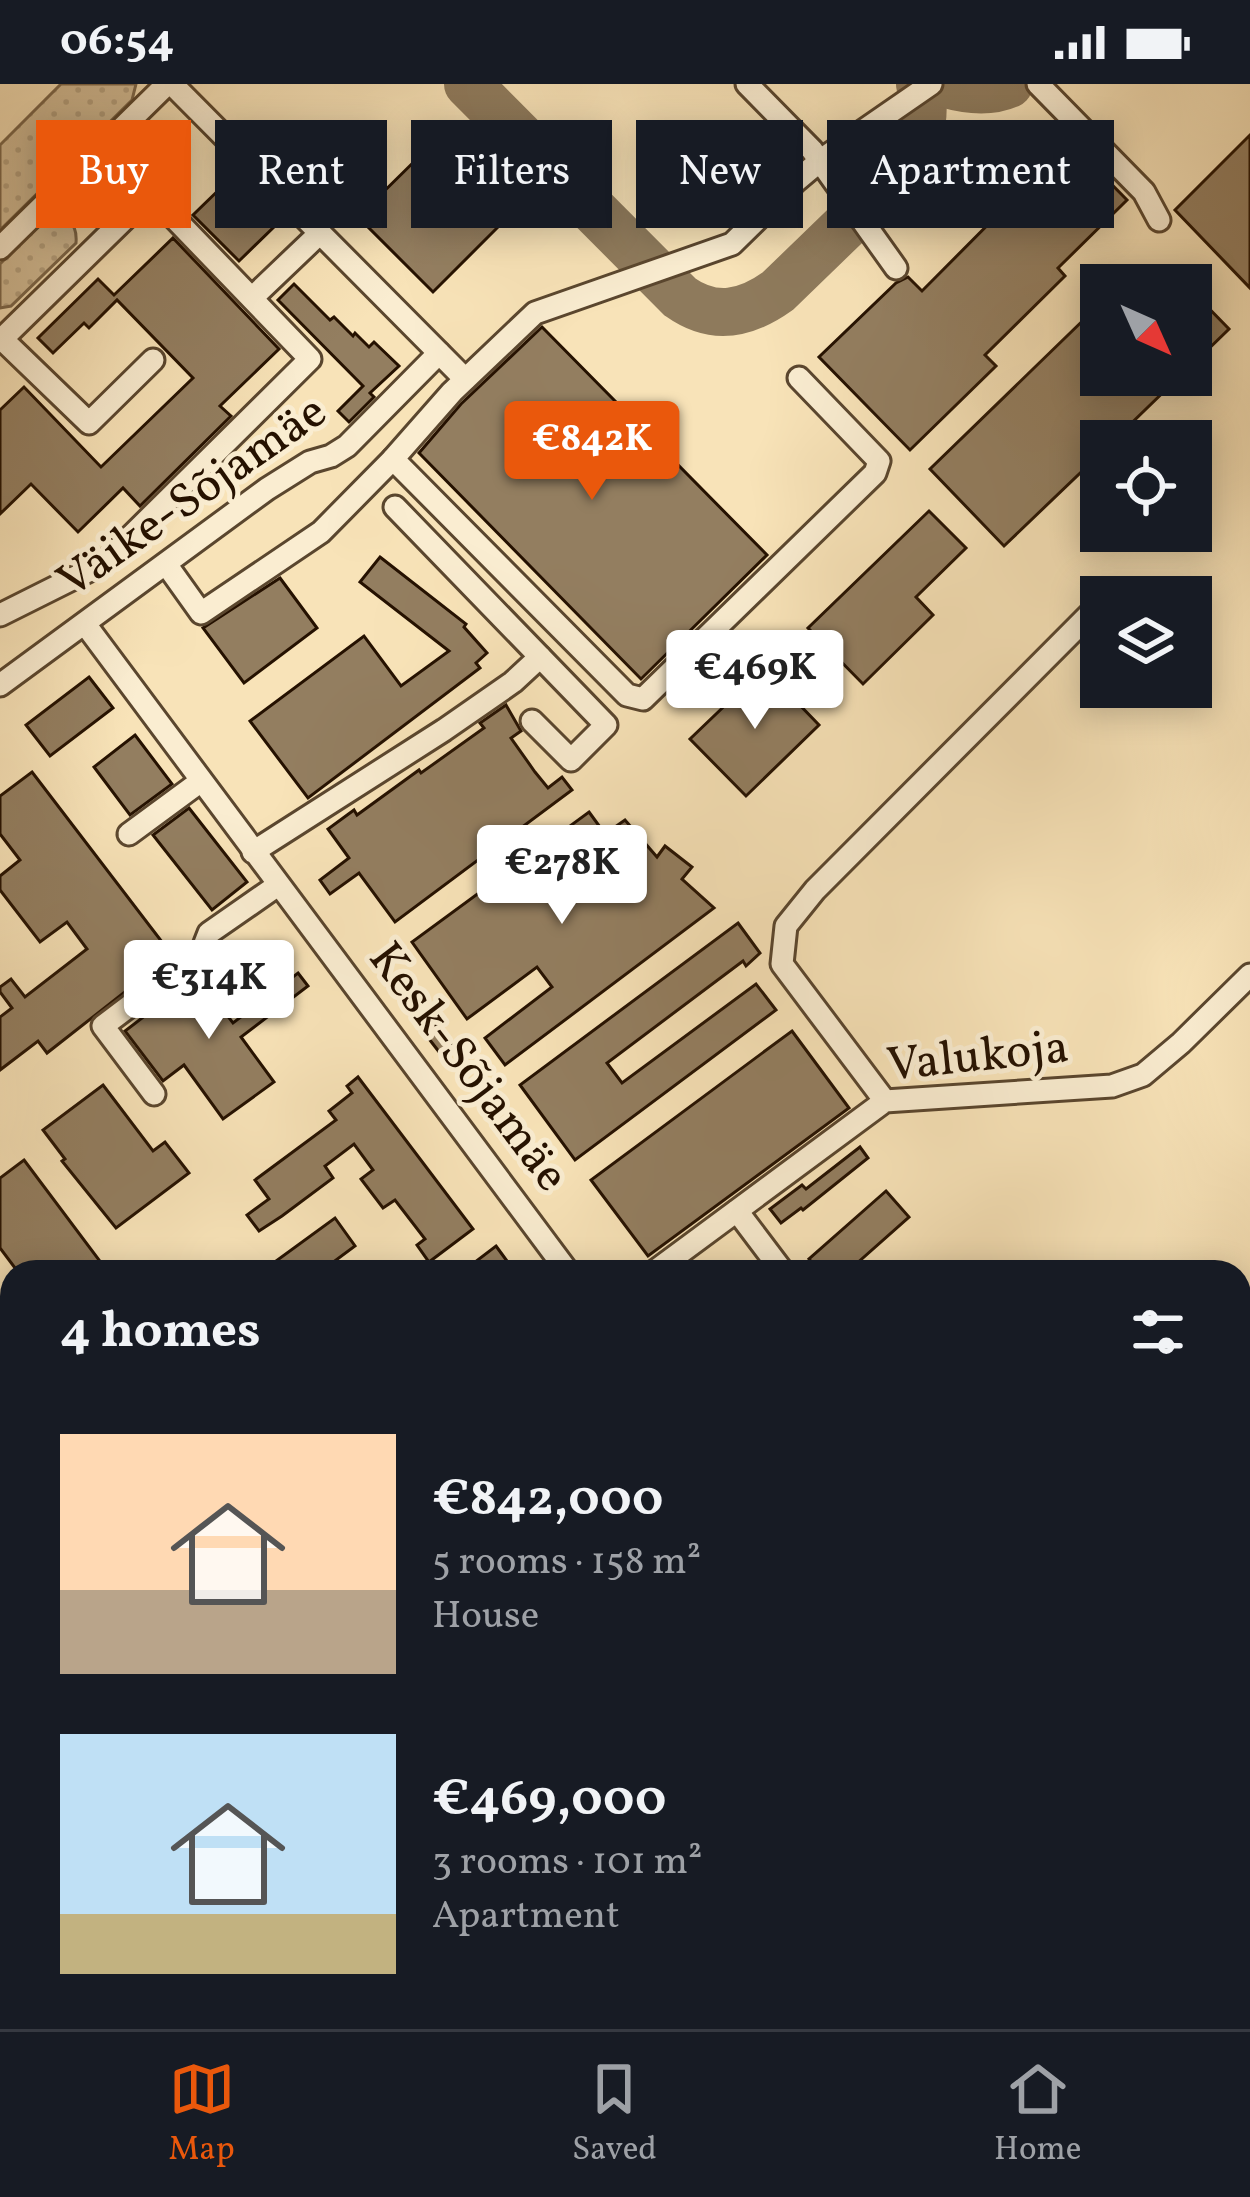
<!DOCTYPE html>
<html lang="en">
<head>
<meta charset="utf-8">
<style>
  :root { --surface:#171b24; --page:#20242c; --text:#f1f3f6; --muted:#9ea1a6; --line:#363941; --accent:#ea580c }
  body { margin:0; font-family:Vollkorn,serif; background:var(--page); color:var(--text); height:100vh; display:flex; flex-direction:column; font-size:45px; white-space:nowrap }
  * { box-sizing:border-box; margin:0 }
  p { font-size:39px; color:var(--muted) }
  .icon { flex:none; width:66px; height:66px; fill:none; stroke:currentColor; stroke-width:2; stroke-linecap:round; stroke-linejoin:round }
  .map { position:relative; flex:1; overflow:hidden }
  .details { position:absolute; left:0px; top:1176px; width:1251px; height:771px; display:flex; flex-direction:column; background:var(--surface); border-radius:36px 36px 0 0; box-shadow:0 6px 30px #0003 }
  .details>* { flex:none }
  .hud { position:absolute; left:36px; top:36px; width:1179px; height:108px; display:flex; gap:24px }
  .needle { width:78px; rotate:135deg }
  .tools { position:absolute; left:1080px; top:180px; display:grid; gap:24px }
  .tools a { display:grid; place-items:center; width:132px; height:132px; border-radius:0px; background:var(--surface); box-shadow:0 6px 30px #0003; font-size:60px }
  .price { position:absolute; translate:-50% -102px; padding:0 27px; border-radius:12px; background:#fff; color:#222; font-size:39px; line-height:78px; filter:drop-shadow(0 3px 6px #0008) }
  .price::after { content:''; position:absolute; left:50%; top:72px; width:36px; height:27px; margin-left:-18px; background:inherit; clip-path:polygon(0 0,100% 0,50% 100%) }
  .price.selected { background:var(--accent); color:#fff }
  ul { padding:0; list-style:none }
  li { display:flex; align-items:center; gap:36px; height:300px; padding:0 60px }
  li span { display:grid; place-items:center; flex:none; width:336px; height:240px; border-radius:0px; color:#555 }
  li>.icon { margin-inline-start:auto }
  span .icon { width:144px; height:144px; fill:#fffc; stroke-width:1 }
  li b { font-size:51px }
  h2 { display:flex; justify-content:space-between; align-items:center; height:144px; padding:0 60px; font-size:51px }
  .chip { padding:0 42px; border-radius:0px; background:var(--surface); box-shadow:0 6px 30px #0003; font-size:42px; line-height:108px }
  .chip.selected { background:var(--accent); color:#fff }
  .status { display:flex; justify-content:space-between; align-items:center; height:84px; padding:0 60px; background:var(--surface); direction:ltr }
  .status svg { height:33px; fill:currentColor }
  .tabs { display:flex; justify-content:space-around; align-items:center; height:168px; border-top:3px solid var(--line); background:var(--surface); font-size:33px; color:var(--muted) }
  .tabs a { display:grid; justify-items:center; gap:6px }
  .tabs .selected { color:var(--accent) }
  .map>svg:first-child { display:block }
</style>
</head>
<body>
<div class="status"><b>06:54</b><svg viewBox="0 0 49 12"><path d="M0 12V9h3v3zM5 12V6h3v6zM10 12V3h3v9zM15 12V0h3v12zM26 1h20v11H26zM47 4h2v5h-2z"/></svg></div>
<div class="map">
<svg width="1250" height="1945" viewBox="0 0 1250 1945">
  <defs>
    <pattern id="grass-dots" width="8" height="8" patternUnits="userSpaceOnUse" patternTransform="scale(3)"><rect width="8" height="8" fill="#d4bf99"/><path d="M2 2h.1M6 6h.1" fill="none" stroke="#b6a382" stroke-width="1.8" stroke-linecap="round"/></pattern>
  </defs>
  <rect width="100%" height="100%" fill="#f8e3b8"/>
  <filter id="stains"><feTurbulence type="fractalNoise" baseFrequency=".00167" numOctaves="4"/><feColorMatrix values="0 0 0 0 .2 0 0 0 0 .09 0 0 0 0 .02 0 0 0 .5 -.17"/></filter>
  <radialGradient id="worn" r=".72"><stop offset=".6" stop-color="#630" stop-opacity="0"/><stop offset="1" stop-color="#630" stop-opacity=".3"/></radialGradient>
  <g fill="url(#grass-dots)" stroke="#7c684c" stroke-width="3">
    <polygon points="61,0 136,0 132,16 0,146 0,61"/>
    <path d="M53 131 66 132C74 142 77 146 76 159L11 222 0 224V180L45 135Z"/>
  </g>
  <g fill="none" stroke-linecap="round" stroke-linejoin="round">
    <g stroke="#8e7a5c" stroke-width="48">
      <path d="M468 0 680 213C714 237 746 230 778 207L904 85C920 59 927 31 920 0"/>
      <path d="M946 0C967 6 989 9 1009 0"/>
    </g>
  </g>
  <g fill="#937e60" stroke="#251100" stroke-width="3">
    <polygon points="1250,51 1250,204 1175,126"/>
    <polygon points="1070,58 1127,116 1058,184 1065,192 985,271 996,282 910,366 819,273 896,199 908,193 922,207"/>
    <polygon points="433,59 508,133 433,208 358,133"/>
    <polygon points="231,94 277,140 239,177 193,131"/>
    <polygon points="173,154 279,265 220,322 231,332 140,422 123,404 78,448 31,400 0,430 0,326 24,303 101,383 193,294 117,216 89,244 84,239 53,269 38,254 98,195 114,211"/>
    <polygon points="294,200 330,236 334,233 353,252 355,249 369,263 374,258 399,282 370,309 374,313 349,338 338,327 363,302 278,216"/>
    <polygon points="1191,206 1229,245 1191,282"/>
    <polygon points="1101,219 1101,291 1181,291 1113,357 1101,357 1101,369 1004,462 930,385"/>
    <polygon points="542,243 767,471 641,595 419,369 461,320"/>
    <polygon points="929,427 966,464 916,513 933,531 863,600 808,544"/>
    <polygon points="380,473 466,540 464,543 487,569 476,579 480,584 308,714 250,637 364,552 401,602 449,567 360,498"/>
    <polygon points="280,494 317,544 244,599 203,544"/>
    <polygon points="764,584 819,641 746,712 690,655"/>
    <polygon points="89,593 113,624 50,672 26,641"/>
    <polygon points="506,621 521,647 511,654 535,688 548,704 562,693 572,706 395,838 359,789 330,810 320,796 349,774 328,745 354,726 357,731 419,686 421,689 484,644 480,639"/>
    <polygon points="135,651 172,700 130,731 94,683"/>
    <polygon points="32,688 172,871 47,969 38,957 0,986 0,933 12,924 0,908 0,903 11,895 25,913 87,865 67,838 40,858 0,806 0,792 20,776 0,750 0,712"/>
    <polygon points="189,724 247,798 212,826 153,751"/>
    <polygon points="589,728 605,750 625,736 657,773 665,762 692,783 682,795 714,824 505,981 485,954 552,903 537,883 467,935 412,858"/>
    <polygon points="738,839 760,869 746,882 743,877 607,979 622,999 756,900 776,926 575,1076 520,1001"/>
    <polygon points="298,889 308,902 241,953 274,998 223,1035 184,981 163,997 125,947 197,892 233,939"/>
    <polygon points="427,930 454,964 443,973 416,938"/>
    <polygon points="792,947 849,1024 648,1172 591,1096"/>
    <polygon points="358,993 473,1145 429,1178 417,1161 425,1155 395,1116 383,1124 361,1095 373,1086 354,1060 325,1082 333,1094 282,1132 259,1147 247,1131 269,1115 255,1096 336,1036 329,1027 352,1009 347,1002"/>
    <polygon points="103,1001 153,1067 165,1058 189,1089 116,1144 62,1077 65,1075 43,1046"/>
    <polygon points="860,1063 868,1074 803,1126 801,1124 781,1139 770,1125 802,1101 806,1105"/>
    <polygon points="24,1076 108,1188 18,1188 0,1164 0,1094"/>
    <polygon points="886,1107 909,1133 847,1188 820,1188 809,1175"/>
    <polygon points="335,1134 355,1162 320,1188 261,1188"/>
    <polygon points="496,1162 515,1188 462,1188"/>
  </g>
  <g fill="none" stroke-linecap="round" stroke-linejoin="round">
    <defs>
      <g id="minor">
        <polyline points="172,0 465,295"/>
        <polyline points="747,0 812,66 896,184"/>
        <polyline points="1038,0 1144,108 1159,136"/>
        <polyline points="0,164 167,0"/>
        <polyline points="252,214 320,149"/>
        <polyline points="2,255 89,339 153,276"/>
        <polyline points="0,257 151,109"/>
        <polyline points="799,294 879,377 875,389 643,615 627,611 393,375 452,308 535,229 732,160 796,97 821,76 931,0"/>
        <polyline points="395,423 606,641 571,676 532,637"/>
        <polyline points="166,480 201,529 321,448 393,375"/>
        <polyline points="0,531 104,479 310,275 105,62"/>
        <polyline points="85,540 568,1188"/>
        <polyline points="0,601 267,405 310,378 331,372 347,362 439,269"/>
        <polyline points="129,750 201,697"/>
        <polyline points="253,768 444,646 513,598 540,573"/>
        <polyline points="154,1010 103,942 202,867 209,849 278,801"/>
        <polyline points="885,1017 782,880 786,842 815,806 1092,528"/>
        <polyline points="737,1127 783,1188"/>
        <polyline points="654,1188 885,1017 1112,1002 1143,991 1181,959 1250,891"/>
        <polyline points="0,1254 12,1269"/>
        <polyline points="0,1373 12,1364"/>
        <polyline points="1239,1383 1250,1395"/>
        <polyline points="0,1570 12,1586"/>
        <polyline points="0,1700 12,1691"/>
        <polyline points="0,1761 12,1776"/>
        <polyline points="0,1835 6,1830"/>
        <polyline points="140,1935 149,1945"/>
        <polyline points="437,1935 446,1945"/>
        <polyline points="465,1945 479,1935"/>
      </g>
      <g id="major">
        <polyline points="1239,1786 1250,1780"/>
        <polyline points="1239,1819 1250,1812"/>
        <polyline points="967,1945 988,1935"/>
        <polyline points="1027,1945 1045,1935"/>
      </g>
    </defs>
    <use href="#minor" stroke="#5a462e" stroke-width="27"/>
    <use href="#major" stroke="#251100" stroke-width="33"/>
    <use href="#minor" stroke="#faedd1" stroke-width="21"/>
    <use href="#major" stroke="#f8e3b8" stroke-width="27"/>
  </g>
  <g text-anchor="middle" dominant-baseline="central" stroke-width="10" stroke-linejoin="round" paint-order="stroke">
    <g font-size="48" fill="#251100" stroke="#faedd1">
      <text transform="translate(193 414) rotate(-35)">Väike-Sõjamäe</text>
      <text transform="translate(978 974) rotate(-6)">Valukoja</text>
      <text transform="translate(467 984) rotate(53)">Kesk-Sõjamäe</text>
    </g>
  </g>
  <rect width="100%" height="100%" filter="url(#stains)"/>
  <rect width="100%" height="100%" fill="url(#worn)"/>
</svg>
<div class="tools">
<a><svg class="needle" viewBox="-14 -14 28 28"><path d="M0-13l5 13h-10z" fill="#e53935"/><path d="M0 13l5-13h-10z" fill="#9ea1a6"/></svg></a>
<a><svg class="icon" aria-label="locate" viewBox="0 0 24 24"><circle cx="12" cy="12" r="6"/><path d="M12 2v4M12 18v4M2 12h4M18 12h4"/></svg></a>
<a><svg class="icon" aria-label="layers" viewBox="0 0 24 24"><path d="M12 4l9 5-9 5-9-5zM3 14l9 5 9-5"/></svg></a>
</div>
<b class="price selected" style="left:592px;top:419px">€842K</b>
<b class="price" style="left:755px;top:648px">€469K</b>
<b class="price" style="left:562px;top:843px">€278K</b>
<b class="price" style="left:209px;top:958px">€314K</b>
<div class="hud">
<a class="chip selected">Buy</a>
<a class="chip">Rent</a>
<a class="chip">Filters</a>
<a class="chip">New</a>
<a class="chip">Apartment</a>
</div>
<section class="details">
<h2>4 homes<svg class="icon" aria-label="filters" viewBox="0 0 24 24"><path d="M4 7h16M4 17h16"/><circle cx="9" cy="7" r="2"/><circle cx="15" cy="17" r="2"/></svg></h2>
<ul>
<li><span style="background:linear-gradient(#ffd9b3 65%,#b9a48a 0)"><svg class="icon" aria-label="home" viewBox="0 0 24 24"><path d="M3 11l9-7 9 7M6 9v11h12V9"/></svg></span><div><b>€842,000</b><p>5 rooms · 158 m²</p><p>House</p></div></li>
<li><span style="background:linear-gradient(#bfe0f5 75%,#c2b280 0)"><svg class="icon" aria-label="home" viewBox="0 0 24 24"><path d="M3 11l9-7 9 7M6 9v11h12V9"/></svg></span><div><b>€469,000</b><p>3 rooms · 101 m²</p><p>Apartment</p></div></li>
</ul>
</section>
</div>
<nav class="tabs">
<a class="selected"><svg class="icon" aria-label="map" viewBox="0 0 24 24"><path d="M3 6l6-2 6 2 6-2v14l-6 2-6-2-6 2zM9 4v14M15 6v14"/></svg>Map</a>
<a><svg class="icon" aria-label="saved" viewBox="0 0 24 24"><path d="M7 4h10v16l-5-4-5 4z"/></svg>Saved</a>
<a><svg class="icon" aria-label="home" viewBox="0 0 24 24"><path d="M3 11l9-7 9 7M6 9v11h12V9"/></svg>Home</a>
</nav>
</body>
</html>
